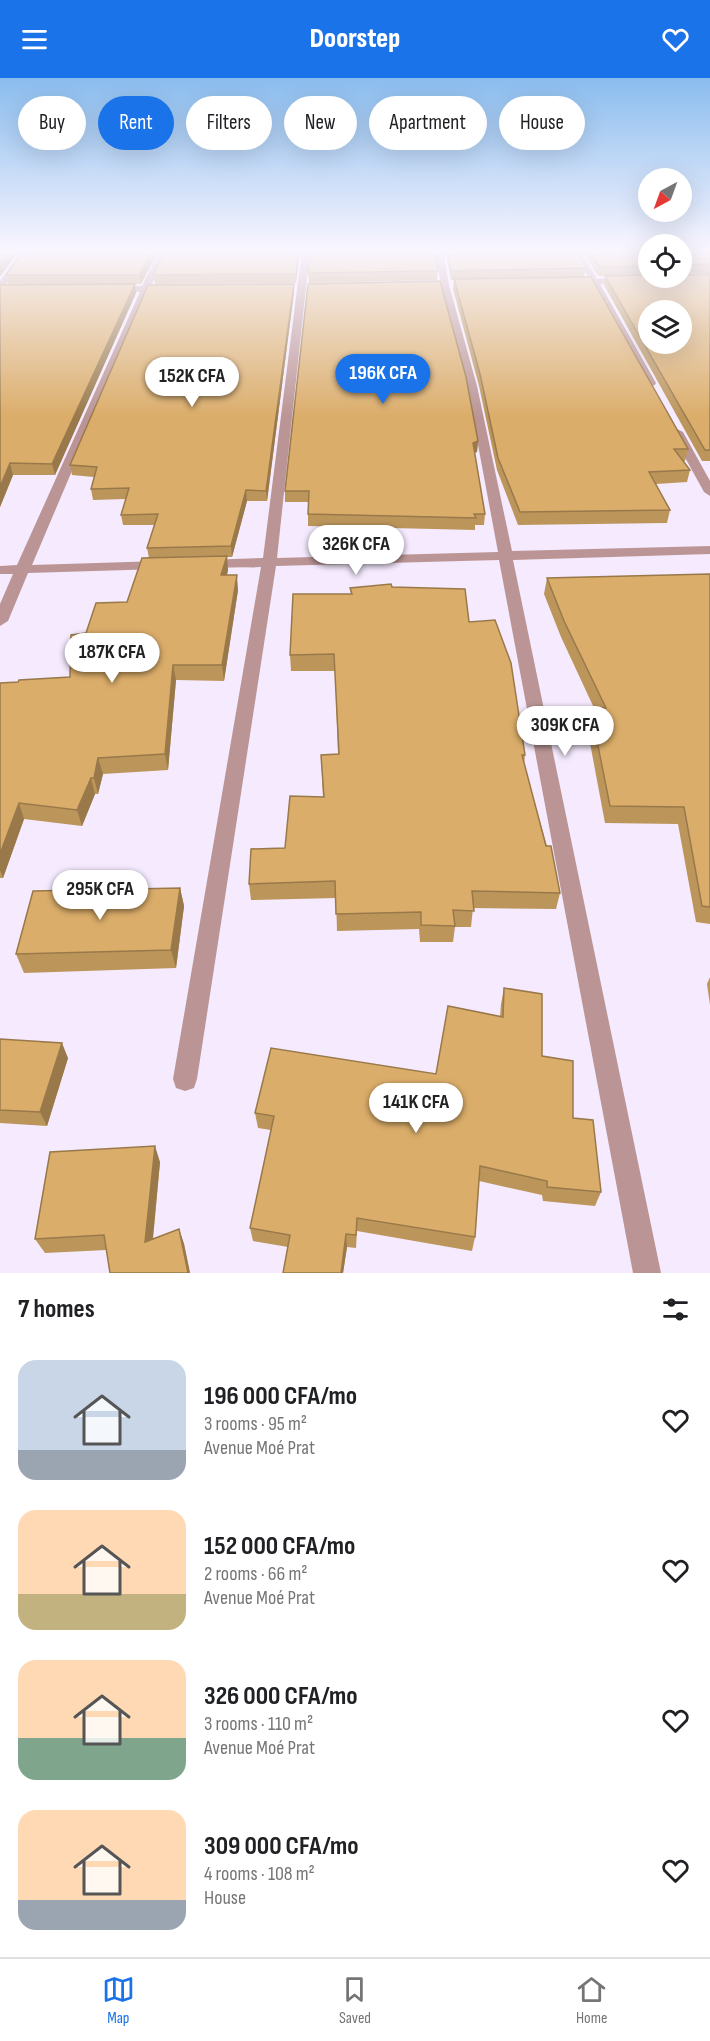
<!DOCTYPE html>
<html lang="en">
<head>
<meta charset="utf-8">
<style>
  :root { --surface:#fff; --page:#f6f6f6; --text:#202124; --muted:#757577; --line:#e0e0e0; --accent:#1a73e8 }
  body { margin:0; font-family:"Sofia Sans Condensed",sans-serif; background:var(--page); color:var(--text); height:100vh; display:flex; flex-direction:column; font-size:22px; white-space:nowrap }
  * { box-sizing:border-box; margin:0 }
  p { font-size:20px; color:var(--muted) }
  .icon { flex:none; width:33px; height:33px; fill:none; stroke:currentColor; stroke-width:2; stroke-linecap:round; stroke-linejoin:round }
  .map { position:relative; height:1195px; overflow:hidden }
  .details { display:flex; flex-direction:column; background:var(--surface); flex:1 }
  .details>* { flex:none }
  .top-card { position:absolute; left:18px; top:18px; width:675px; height:54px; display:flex; gap:12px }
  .needle { width:39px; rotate:221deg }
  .controls { position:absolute; left:638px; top:90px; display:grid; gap:12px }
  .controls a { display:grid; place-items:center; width:54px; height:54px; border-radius:50%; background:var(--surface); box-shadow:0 6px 24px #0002; font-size:30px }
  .price { position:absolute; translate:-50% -51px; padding:0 14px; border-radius:21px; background:#fff; color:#222; font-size:20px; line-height:39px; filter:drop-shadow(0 2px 3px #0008) }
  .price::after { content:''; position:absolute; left:50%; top:36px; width:18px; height:14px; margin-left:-9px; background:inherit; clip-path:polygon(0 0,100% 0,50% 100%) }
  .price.on { background:var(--accent); color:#fff }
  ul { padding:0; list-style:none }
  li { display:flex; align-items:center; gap:18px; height:150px; padding:0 18px }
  li span { display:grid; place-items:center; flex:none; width:168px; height:120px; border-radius:18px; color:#555 }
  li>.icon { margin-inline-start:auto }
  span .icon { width:72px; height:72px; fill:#fffc; stroke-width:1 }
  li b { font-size:26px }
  h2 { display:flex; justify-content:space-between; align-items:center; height:72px; padding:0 18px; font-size:26px }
  .pill { padding:0 21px; border-radius:27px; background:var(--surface); box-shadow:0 6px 24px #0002; font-size:21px; line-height:54px }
  .pill.on { background:var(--accent); color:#fff }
  header { display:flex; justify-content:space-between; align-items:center; height:78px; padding:0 18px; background:var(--accent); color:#fff; font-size:27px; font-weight:800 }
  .dock { display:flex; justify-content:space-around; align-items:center; height:84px; border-top:2px solid var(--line); background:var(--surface); font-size:16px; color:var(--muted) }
  .dock a { display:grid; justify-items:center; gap:3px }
  .dock .on { color:var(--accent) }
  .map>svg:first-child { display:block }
</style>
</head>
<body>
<header><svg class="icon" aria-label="menu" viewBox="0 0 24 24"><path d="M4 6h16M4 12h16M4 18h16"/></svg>Doorstep<svg class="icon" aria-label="heart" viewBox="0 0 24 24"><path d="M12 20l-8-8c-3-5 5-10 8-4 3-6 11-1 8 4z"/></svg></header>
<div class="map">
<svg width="710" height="1195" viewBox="0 0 710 1195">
  <rect width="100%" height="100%" fill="#f5eafe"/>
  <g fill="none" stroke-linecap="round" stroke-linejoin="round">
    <g fill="#bb9595" fill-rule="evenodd">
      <polygon points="22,172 30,172 3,211 0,212 0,203"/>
      <polygon points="160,172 168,172 151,208 169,208 173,211 169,214 148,214 32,487 161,483 168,487 161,491 28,495 8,543 0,548 0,526 13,496 0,496 0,488 17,487 140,214 114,214 110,211 114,208 142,208"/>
      <polygon points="302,172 310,172 277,480 498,474 467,308 441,207 435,172 443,172 449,207 477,308 512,473 710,468 710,476 513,482 661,1195 633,1195 499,482 276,488 197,1001 194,1010 185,1013 176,1010 173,1001 261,489 205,490 198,486 205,482 263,480"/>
      <polygon points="573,172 581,172 597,201 625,199 629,202 625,205 600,206 656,305 655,307 651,308 646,305 592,206 573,207 569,204 573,201 589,201"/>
      <polygon points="677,351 683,354 710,403 710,418 704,414 671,354"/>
    </g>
  </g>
  <g fill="#bc955b">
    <polygon points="159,172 141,206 8,207 6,197"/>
    <polygon points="300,172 296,205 155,206 153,197"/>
    <polygon points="445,172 577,172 586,190 584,199 688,371 685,383 683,383 690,392 687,404 656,406 670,432 667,445 518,447 497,392 479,308 453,211 454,202 451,202"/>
    <polygon points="582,172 648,172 648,197 598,198"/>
    <polygon points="681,172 710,172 710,195 681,196"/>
    <polygon points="438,193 437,202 309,205 308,195"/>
    <polygon points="710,196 710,383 702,383 604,207 605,198"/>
    <polygon points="0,207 136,215 55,397 13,397 0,429"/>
    <polygon points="294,214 267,423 247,423 232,479 227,479 228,492 227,497 238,512 224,603 176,602 168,692 103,696 98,716 95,716 82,748 24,741 3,800 0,800 0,605 18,604 70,599 86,555 127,524 149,480 147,470 155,447 123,447 121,437 126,421 93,422 91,411 94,399 72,397 70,387"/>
    <polygon points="478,363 477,374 475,375 485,436 484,447 475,447 475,452 308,448 308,424 285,424 285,413"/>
    <polygon points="710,496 710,846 696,844 678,746 605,745 590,665 591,660 587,647 591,630 594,630 561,559 544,516 547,500"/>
    <polygon points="392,509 469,544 525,677 524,686 560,815 556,831 473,830 471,849 455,849 453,864 420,864 419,851 337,853 336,820 251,822 249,806 285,770 323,719 321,677 338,676 335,593 291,593 290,577 351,516 350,510"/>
    <polygon points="180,810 184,828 176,890 24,895 16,876"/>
    <polygon points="710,899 710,927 707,906"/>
    <polygon points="504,910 542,978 573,1040 601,1114 595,1128 543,1123 542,1117 479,1103 475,1159 472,1173 357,1153 356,1170 347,1169 343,1195 283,1195 288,1169 253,1163 250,1150 271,1052 258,1050 255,1035 436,996 500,939 501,926"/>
    <polygon points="0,961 68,980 47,1048 0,1045"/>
    <polygon points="160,1084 153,1161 179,1151 184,1166 190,1195 110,1195 106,1172 45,1175 35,1161"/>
  </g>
  <g fill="#99794a">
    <polygon points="12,172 20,172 0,199 0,187"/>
    <polygon points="153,172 159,172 141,206 139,197"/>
    <polygon points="298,172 300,172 296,205 296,196"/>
    <polygon points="135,206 136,215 55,397 52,386"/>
    <polygon points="294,206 294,214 267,423 266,413"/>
    <polygon points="478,363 477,374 472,375 473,365"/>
    <polygon points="10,385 13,397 0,429 0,409"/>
    <polygon points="246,412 247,423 232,479 231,468"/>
    <polygon points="227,478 228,492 223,512 221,497"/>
    <polygon points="237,497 238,512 224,603 222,587"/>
    <polygon points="173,587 176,602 168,692 165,676"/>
    <polygon points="98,680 103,696 98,716 94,700"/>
    <polygon points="91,700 95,716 82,748 77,732"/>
    <polygon points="19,725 24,741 3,800 0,792 0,776"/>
    <polygon points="180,810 184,828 176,890 171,872"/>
    <polygon points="62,965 68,980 47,1048 40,1034"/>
    <polygon points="155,1068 160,1084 151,1179 145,1164"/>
    <polygon points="179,1151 184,1166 190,1195 188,1195"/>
    <polygon points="346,1156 347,1169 343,1195 341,1195"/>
  </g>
  <g fill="#dbad6a" stroke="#99794a" stroke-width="1.5" fill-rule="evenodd">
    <polygon points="0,172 12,172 0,187"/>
    <polygon points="25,172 153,172 139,197 6,197"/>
    <polygon points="165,172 298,172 296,196 153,197"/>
    <polygon points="311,172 435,172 438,193 308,195"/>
    <polygon points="448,172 577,172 586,190 451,193"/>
    <polygon points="589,172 648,172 648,188 600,189"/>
    <polygon points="681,172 710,172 710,186 681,187"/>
    <path d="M710 196V372H705L605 198 648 197V200H681V197ZM648 232H681V266H648Z"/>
    <polygon points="591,199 688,371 674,371 690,392 649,394 670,432 520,434 498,380 480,296 454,201"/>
    <polygon points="440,203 466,299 478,363 473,365 485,436 474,436 476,440 308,436 309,413 285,413 308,206"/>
    <polygon points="135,206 52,386 10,385 0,409 0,207"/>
    <polygon points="294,206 266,413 246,412 231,468 147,470 158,436 121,437 129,410 91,411 97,389 70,387 148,207"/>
    <polygon points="227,478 221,497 237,497 222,587 173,587 165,676 98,680 94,700 91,700 77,732 19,725 0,776 0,605 18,604 19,602 70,599 71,557 86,555 96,525 127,524 142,480"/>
    <polygon points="710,496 710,829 702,828 684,729 610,728 594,648 597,648 591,630 606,630 564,543 547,500"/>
    <polygon points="391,506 392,509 465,511 469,544 495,542 511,585 525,677 522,677 546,768 551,768 560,815 472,813 474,833 453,832 455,848 421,847 421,834 336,836 335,803 249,806 251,771 285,770 290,718 324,719 321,677 339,676 334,576 290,577 293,516 352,516 350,510"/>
    <polygon points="180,810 171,872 16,876 33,813"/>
    <polygon points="504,910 542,916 542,978 573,983 573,1040 593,1042 601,1114 547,1109 547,1103 480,1088 475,1159 357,1140 356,1157 346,1156 341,1195 283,1195 290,1157 250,1150 274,1038 255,1035 271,970 436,996 448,928 503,939"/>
    <polygon points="0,961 62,965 40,1034 0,1032"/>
    <polygon points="155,1068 145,1164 179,1151 188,1195 110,1195 104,1157 35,1161 50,1074"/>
  </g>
  <linearGradient id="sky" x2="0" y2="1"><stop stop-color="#8abcee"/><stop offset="0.51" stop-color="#faf6ff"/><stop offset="1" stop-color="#faf6ff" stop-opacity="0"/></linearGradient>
  <rect width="710" height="339" fill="url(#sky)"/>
</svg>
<div class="controls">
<a><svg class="needle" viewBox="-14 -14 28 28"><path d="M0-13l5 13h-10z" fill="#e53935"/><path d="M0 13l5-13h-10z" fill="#757577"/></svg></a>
<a><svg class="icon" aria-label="locate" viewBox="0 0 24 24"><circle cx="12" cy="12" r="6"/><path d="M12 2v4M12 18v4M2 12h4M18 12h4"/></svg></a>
<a><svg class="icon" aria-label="layers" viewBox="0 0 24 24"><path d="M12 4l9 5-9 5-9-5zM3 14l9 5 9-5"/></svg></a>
</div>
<b class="price on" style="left:383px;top:327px">196K CFA</b>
<b class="price" style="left:192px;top:330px">152K CFA</b>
<b class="price" style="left:356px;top:498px">326K CFA</b>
<b class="price" style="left:112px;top:606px">187K CFA</b>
<b class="price" style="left:565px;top:679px">309K CFA</b>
<b class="price" style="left:100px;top:843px">295K CFA</b>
<b class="price" style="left:416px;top:1056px">141K CFA</b>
<div class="top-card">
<a class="pill">Buy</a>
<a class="pill on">Rent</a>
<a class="pill">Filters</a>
<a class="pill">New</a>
<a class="pill">Apartment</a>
<a class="pill">House</a>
</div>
</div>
<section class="details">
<h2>7 homes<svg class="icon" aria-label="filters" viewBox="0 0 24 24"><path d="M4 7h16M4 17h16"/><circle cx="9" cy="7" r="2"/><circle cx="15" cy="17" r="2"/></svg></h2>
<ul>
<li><span style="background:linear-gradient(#c9d6e8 75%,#9aa5b1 0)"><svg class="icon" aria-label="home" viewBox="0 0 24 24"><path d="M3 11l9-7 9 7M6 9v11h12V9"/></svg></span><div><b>196 000 CFA/mo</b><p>3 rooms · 95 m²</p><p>Avenue Moé Prat</p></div><svg class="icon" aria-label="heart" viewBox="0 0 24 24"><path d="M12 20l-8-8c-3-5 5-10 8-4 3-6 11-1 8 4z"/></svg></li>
<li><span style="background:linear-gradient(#ffd9b3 70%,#c2b280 0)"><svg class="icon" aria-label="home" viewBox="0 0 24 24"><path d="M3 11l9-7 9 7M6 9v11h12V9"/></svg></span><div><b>152 000 CFA/mo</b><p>2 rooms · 66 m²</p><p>Avenue Moé Prat</p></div><svg class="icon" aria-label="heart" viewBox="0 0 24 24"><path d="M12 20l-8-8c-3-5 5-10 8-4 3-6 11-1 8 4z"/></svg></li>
<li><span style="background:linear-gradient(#ffd9b3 65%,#7fa58c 0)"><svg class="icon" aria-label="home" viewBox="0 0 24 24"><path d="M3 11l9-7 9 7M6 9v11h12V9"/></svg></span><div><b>326 000 CFA/mo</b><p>3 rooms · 110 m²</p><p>Avenue Moé Prat</p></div><svg class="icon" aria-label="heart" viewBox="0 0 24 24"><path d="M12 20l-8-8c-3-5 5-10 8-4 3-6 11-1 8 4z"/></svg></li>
<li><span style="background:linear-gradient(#ffd9b3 75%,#9aa5b1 0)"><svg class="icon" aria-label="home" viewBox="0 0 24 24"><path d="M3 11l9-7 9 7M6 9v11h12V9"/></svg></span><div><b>309 000 CFA/mo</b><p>4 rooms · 108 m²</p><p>House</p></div><svg class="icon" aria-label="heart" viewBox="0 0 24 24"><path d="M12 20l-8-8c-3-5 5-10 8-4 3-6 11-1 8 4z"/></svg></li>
</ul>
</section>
<nav class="dock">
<a class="on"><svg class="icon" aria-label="map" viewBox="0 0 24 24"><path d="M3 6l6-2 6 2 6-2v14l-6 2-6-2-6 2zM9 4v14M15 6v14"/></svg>Map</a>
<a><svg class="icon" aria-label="saved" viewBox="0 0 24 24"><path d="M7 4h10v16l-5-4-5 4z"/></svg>Saved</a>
<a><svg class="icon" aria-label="home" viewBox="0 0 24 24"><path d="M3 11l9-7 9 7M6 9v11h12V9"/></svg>Home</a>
</nav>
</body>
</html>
